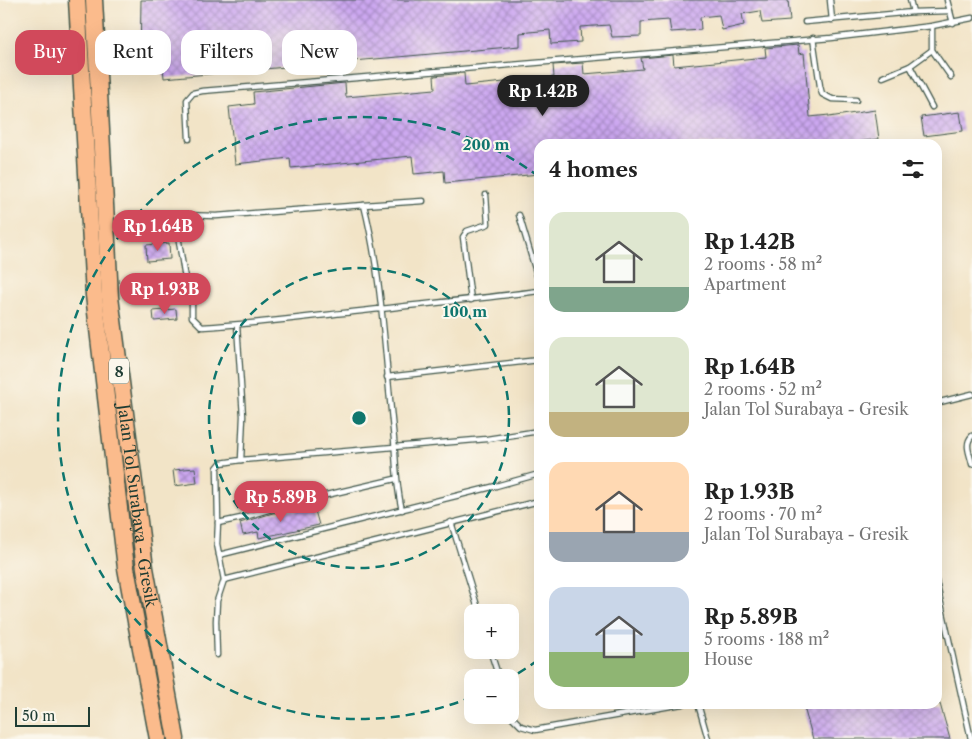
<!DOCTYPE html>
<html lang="en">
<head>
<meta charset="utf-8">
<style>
  :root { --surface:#fff; --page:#f2f2f2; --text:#222; --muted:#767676; --accent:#d1495b }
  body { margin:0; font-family:"Libre Caslon Text",serif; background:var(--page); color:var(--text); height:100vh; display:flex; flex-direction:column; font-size:19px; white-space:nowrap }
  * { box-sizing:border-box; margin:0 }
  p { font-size:16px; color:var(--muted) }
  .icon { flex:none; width:28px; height:28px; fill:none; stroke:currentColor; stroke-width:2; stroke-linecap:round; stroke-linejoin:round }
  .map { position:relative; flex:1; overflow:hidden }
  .panel { position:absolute; left:534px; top:139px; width:408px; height:570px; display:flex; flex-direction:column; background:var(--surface); border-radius:15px; box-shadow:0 5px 20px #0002 }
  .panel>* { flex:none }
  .hud { position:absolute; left:15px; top:30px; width:444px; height:45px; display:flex; gap:10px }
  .controls { position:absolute; left:464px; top:604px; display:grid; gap:10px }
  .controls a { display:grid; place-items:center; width:55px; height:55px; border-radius:10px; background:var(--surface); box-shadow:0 5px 20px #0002; font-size:25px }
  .scale { position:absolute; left:15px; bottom:12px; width:75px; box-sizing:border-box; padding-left:5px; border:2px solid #1f3d34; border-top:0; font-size:14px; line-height:18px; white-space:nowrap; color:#1f3d34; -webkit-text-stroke:4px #fbf7ec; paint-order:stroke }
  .price { position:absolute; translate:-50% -42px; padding:0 11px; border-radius:18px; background:var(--accent); color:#fff; font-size:16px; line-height:32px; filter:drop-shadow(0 1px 2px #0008) }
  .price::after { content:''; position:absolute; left:50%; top:30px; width:15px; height:11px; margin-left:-8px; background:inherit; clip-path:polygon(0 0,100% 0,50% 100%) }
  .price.active { background:#222; color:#fff }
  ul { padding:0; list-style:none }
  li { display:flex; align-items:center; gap:15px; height:125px; padding:0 15px }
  li span { display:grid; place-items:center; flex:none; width:140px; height:100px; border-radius:15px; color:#555 }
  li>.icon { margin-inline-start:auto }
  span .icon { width:60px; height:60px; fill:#fffc; stroke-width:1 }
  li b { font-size:21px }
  h2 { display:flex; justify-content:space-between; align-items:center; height:60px; padding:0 15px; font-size:21px }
  .pill { padding:0 18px; border-radius:15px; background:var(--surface); box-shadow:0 5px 20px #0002; font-size:18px; line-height:45px }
  .pill.active { background:var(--accent); color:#fff }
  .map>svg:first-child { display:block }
</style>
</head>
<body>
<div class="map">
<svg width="972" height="739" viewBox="0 0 972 739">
  <defs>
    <pattern id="building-cross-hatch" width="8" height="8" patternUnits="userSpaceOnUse" patternTransform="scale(1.25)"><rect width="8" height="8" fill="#cca7f0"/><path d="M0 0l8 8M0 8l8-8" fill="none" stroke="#a589c3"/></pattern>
  </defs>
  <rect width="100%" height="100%" fill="#fbf7ec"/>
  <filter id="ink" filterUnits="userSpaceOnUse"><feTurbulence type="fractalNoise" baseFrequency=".02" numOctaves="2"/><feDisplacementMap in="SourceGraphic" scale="10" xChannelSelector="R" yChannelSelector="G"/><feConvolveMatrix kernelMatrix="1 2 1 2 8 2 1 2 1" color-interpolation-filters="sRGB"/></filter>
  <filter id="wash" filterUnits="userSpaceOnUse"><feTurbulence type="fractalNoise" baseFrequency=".0096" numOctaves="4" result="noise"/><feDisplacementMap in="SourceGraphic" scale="20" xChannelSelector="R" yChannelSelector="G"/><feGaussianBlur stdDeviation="1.12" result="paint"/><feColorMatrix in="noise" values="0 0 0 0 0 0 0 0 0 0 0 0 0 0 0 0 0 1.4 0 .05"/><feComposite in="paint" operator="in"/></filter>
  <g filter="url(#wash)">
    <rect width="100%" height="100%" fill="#f2e4c7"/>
    <g id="blocks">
      <g fill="url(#building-cross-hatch)">
        <polygon points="141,0 788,0 790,21 762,23 760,11 742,14 744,25 722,30 719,15 700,17 701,30 671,32 669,20 641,22 641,36 612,37 609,25 580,27 581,42 551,44 550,30 520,33 520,46 164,78 163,67 140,67"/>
        <polygon points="798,45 799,54 804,53 810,117 829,115 829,117 875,110 879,139 842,144 539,144 539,174 445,183 444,171 414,174 412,156 291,168 290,158 235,164 229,107 254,104 253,92 345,83 346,97 435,89 434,76 464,73 465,86 554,77 553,65 583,63 584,74 643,69 641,58 673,55 674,66 766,57 765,48"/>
        <polygon points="960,112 963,131 924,136 921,117"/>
        <polygon points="169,243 170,259 147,261 146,245"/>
        <polygon points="176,309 177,319 154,321 153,311"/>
        <polygon points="195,468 197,483 175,486 173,470"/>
        <polygon points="314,507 319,525 259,538 258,532 243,535 240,523 273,513 294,509 294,511"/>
        <polygon points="803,704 940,704 950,739 813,739"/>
      </g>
    </g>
  </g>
  <g filter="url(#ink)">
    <use href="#blocks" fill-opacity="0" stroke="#3f564a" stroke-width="1"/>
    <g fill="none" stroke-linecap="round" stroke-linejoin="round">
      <defs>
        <g id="lane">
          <polyline points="830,0 832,20"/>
          <polyline points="910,0 913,12"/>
          <polyline points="947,0 953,23"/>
          <polyline points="805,22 913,12 950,11"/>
          <polyline points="932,26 932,50 951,77"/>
          <polyline points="813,38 820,86 822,94 832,99 856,100"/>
          <polyline points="910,66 932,107"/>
          <polyline points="883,77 910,66 932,50"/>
          <polyline points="189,139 187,100 193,93 202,91 831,38 932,26 972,18"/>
          <polyline points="364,205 423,201"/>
          <polyline points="519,215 539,282"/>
          <polyline points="471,300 463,237 467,231 488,224 486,195"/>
          <polyline points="387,377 539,360"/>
          <polyline points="936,403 972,394"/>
          <path d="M972 436C964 444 970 454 972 464"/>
          <polyline points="241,460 487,439 539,431"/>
          <path d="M402 510C396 486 396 463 394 439 385 361 383 281 364 205L216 216 180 215 177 217V229L184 273 192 304V317L202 327C261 324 320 315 380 309 433 303 486 298 539 291"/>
          <polyline points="451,522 479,612"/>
          <polyline points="218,523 241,518 292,503 395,479"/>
          <polyline points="219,555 496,486 539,474"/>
          <polyline points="224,580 539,501"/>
          <polyline points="936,581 971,739"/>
          <polyline points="490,650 499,678"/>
          <polyline points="217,655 216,621 217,601 224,580 217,544 218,523 217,468 221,463 241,460 243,416 237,325"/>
          <polyline points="698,704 708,739"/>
          <polyline points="510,715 521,726 535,730 682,704"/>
        </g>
        <g id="highway">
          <polyline points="77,0 94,295 126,568 158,739"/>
          <path id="s1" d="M94 0 110 297 145 568 176 739"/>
        </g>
      </defs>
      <use href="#lane" stroke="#3f564a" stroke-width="7"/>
      <use href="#highway" stroke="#3f564a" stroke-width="19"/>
      <use href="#lane" stroke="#fff" stroke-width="4.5"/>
      <use href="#highway" stroke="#fbbb8c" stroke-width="16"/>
    </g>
  </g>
  <g fill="none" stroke="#0f766e" stroke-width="2.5" stroke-dasharray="9 6">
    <circle cx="359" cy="418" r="150"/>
    <path d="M538 660A301 301 0 0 1 512 677M472 697A301 301 0 1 1 538 176"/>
  </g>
  <g text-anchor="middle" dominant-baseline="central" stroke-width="4" stroke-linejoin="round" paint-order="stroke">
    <rect fill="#fbf7ec" stroke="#61756b" stroke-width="1" x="109" y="358.5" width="20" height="25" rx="4"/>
    <g font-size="15" font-weight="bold" fill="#1f3d34">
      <text x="119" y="371">8</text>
    </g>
    <g font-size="16" fill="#1f3d34" stroke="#fbf7ec">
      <text stroke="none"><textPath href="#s1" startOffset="508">Jalan Tol Surabaya - Gresik</textPath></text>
    </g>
  </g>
  <circle cx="359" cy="418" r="8" fill="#0f766e" stroke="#fbf7ec" stroke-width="2.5"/>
  <g font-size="15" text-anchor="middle" font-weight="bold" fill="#0f766e" stroke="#fbf7ec" stroke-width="4" stroke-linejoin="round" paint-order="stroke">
    <text x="486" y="150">200 m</text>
    <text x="465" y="317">100 m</text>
  </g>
</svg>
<div class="controls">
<a>+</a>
<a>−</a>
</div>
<div class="scale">50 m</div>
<b class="price active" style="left:543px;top:117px">Rp 1.42B</b>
<b class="price" style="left:158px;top:252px">Rp 1.64B</b>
<b class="price" style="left:165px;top:315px">Rp 1.93B</b>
<b class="price" style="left:281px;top:523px">Rp 5.89B</b>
<div class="hud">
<a class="pill active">Buy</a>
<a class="pill">Rent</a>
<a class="pill">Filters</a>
<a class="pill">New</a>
</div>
<section class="panel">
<h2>4 homes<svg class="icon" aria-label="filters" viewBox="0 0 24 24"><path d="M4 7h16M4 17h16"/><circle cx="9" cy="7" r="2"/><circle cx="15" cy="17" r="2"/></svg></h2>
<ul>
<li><span style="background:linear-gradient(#dfe7d0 75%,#7fa58c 0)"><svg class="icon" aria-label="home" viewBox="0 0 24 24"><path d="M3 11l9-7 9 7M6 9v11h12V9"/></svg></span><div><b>Rp 1.42B</b><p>2 rooms · 58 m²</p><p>Apartment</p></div></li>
<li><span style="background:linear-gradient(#dfe7d0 75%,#c2b280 0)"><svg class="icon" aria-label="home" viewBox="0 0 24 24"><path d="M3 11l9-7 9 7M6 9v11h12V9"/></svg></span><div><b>Rp 1.64B</b><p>2 rooms · 52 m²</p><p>Jalan Tol Surabaya - Gresik</p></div></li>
<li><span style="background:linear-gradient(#ffd9b3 70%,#9aa5b1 0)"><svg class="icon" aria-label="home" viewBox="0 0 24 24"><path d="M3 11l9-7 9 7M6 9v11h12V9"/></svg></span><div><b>Rp 1.93B</b><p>2 rooms · 70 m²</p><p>Jalan Tol Surabaya - Gresik</p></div></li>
<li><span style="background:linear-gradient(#c9d6e8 65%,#8fb573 0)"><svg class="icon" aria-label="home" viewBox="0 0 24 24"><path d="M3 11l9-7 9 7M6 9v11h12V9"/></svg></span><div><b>Rp 5.89B</b><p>5 rooms · 188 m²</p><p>House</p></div></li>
</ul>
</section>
</div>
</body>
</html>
